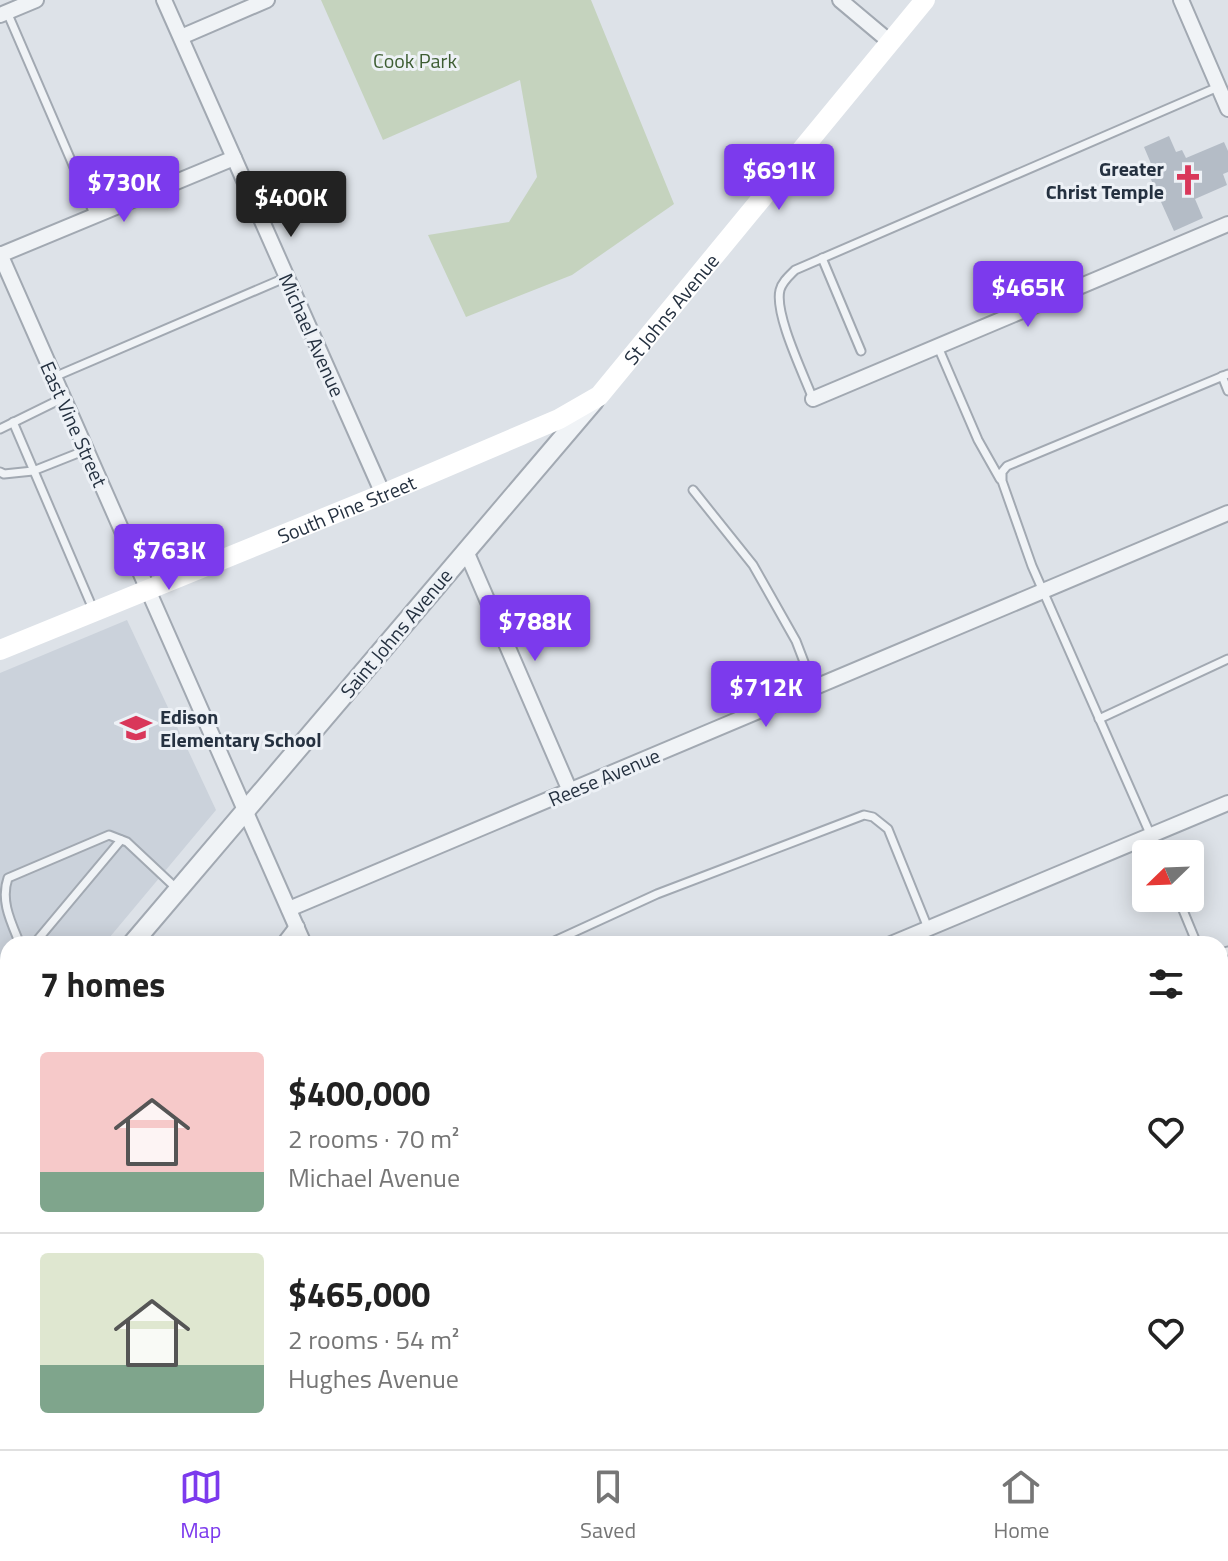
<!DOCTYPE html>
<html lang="en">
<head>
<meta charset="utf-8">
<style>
  :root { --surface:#fff; --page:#f6f6f6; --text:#222; --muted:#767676; --line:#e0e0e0; --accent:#7c3aed }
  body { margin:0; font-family:"Titillium Web",sans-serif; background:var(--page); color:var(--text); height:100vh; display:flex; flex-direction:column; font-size:30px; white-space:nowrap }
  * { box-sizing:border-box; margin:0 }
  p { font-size:26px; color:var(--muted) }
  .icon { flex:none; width:44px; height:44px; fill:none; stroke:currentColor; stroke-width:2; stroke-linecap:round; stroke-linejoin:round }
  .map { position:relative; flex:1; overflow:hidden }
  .details { position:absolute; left:0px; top:936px; width:1228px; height:514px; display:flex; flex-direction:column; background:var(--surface); border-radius:24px 24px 0 0; box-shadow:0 4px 20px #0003 }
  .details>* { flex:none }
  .needle { width:52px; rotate:247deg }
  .fabs { position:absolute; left:1132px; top:840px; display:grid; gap:16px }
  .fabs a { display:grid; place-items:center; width:72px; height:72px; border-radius:8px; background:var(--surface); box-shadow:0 4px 20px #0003; font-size:40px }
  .price { position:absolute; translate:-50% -68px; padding:0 18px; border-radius:8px; background:var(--accent); color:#fff; font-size:26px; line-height:52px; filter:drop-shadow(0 2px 4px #0008) }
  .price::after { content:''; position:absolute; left:50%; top:48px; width:24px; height:18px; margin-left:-12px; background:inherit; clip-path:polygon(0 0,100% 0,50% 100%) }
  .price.on { background:#222; color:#fff }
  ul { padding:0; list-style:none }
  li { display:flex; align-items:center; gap:24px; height:200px; padding:0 40px }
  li+li { border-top:2px solid var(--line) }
  li span { display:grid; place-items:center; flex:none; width:224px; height:160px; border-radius:8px; color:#555 }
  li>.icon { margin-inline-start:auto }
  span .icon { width:96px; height:96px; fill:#fffc; stroke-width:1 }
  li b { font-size:34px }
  h2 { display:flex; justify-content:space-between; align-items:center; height:96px; padding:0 40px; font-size:34px }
  .dock { display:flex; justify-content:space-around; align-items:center; height:112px; border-top:2px solid var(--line); background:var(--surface); font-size:22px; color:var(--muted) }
  .dock a { display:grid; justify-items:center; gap:4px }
  .dock .on { color:var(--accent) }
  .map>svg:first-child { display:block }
</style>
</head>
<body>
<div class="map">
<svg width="1228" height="1449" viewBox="0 0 1228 1449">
  <rect width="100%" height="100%" fill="#dde2e8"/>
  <g fill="#cbd2db">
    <polygon points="127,620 216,810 104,944 8,944 8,1058 0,1068 0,673"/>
    <polygon points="1228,1411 1228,1449 1139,1449 1156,1442 1220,1442 1220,1414"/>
  </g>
  <polygon fill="#c5d3be" points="321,0 591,0 674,204 572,275 466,317 428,235 509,222 537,177 520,80 383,140"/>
  <polygon fill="#b4bcc6" points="1169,136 1176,152 1182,150 1186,158 1224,142 1228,151 1228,172 1223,174 1227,185 1195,199 1203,218 1174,231 1149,175 1155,173 1144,147"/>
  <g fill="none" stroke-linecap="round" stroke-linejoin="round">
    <defs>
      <g id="service">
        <polyline points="7,12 95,216"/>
        <polyline points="822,258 861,351"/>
        <polyline points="938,347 978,440 1000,479"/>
        <polyline points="1222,376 1228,391"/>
        <polyline points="54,377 287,277"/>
        <path d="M813 399C804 375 774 314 780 290 782 282 789 276 795 270L1218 87"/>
        <polyline points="13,422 93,609"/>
        <polyline points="0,429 63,398"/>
        <polyline points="0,472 4,474 33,471 86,450"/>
        <polyline points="693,490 753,565 796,641 814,688"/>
        <polyline points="1099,719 1228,659"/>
        <polyline points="1159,854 1032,566 1002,481 1002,472 1007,466 1228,374"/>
        <polyline points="1178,898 1197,944"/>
        <path d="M20 944C11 922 0 901 8 878L109 835 127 842 176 888"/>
        <polyline points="34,944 121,840"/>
        <polyline points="548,944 657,894 864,815 873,817 888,829 928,928"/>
        <polyline points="1220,953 1228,951"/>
        <polyline points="1220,997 1228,1016"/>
        <polyline points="753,1442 756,1449"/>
        <polyline points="647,1449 664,1442"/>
      </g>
      <g id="minor">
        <polyline points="164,0 383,494"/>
        <polyline points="840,0 890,42"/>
        <polyline points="1181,0 1228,109"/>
        <polyline points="0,15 36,0"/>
        <polyline points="181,37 267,0"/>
        <polyline points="0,254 304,944"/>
        <polyline points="0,255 234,158"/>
        <polyline points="813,399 1228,224"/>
        <polyline points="466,551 570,791"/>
        <polyline points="289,909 1228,513"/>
        <polyline points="284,944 297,927"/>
        <polyline points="891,944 1228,803"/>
        <polyline points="1220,1095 1228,1091"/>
        <polyline points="1220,1385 1228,1382"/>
        <polyline points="525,1442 528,1449"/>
        <polyline points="1101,1442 1104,1449"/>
        <polyline points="233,1449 249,1442"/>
        <polyline points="1068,1449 1085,1442"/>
      </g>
      <g id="tertiary">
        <polyline points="132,944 594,401"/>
        <polyline points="0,1102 8,1093"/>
      </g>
    </defs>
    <use href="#service" stroke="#a2a9b2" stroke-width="11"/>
    <use href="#minor" stroke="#a2a9b2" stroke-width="18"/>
    <use href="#tertiary" stroke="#a2a9b2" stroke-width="22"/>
    <use href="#service" stroke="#f0f3f6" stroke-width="7"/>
    <use href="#minor" stroke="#f0f3f6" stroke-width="14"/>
    <use href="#tertiary" stroke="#f0f3f6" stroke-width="18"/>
    <path stroke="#fff" stroke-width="20" id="s1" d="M0 650 383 494 559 419 599 396 925 0"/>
    <g stroke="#768393" stroke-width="5" stroke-dasharray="4 8" stroke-linecap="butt">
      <polyline points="1220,1271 1228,1271"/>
      <polyline points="0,1318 8,1318"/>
      <polyline points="1220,1344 1228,1345"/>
      <polyline points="1187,1442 1194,1449"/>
    </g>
  </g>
  <defs>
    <symbol id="church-bare" viewBox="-9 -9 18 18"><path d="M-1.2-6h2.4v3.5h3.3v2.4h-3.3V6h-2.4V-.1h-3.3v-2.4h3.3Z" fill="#d9375a" stroke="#edf1f6" stroke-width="2.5" paint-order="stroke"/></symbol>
    <symbol id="school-bare" viewBox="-9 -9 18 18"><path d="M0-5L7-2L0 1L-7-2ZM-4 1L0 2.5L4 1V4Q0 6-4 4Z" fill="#d9375a" stroke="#edf1f6" stroke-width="2.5" paint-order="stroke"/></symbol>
  </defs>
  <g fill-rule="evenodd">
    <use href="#church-bare" x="1166" y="158" width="44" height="44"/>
    <use href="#school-bare" x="114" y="706" width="44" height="44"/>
  </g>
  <g text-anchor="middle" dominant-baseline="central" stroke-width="6" stroke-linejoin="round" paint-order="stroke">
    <g font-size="20" fill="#3d5d32" stroke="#edf1f6">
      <text x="415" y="60">Cook Park</text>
    </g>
    <g font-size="20" font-weight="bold" fill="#253140" stroke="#edf1f6" text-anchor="end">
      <text x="1164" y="168">Greater<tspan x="1164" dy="23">Christ Temple</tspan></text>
      <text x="160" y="716" text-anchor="start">Edison<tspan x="160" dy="23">Elementary School</tspan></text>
    </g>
    <g font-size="20" fill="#253140" stroke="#edf1f6">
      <text stroke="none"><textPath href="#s1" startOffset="764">St Johns Avenue</textPath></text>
      <text transform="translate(312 335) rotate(66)">Michael Avenue</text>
      <text transform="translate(74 424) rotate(66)">East Vine Street</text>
      <text stroke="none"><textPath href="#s1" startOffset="374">South Pine Street</textPath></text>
      <text transform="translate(396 633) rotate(-50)">Saint Johns Avenue</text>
      <text transform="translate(604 777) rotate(-23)">Reese Avenue</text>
    </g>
  </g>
</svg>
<div class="fabs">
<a><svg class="needle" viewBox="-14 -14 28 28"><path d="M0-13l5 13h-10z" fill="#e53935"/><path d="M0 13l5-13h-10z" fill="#767676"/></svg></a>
</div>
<b class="price" style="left:779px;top:212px">$691K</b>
<b class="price" style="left:124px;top:224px">$730K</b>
<b class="price on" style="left:291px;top:239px">$400K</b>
<b class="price" style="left:1028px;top:329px">$465K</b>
<b class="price" style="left:169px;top:592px">$763K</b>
<b class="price" style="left:535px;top:663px">$788K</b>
<b class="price" style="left:766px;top:729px">$712K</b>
<section class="details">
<h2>7 homes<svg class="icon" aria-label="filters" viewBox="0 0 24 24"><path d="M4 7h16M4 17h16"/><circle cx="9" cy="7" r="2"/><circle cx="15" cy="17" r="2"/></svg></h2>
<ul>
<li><span style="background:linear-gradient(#f6c9c9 75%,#7fa58c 0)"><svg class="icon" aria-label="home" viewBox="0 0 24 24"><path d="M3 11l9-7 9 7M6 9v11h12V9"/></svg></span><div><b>$400,000</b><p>2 rooms · 70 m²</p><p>Michael Avenue</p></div><svg class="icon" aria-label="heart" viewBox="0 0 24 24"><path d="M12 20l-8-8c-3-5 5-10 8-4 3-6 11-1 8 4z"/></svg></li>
<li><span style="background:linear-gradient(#dfe7d0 70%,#7fa58c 0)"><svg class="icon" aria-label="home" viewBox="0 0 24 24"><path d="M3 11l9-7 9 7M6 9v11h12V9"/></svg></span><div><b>$465,000</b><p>2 rooms · 54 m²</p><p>Hughes Avenue</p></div><svg class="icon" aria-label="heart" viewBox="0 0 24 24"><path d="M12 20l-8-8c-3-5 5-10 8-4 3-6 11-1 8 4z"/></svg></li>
</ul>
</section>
</div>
<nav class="dock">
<a class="on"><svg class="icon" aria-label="map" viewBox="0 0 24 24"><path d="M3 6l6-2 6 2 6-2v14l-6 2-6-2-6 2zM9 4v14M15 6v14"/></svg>Map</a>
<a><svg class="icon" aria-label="saved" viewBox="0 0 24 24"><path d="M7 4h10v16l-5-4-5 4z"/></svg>Saved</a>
<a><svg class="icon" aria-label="home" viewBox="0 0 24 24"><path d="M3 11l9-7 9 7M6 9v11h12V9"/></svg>Home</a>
</nav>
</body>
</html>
